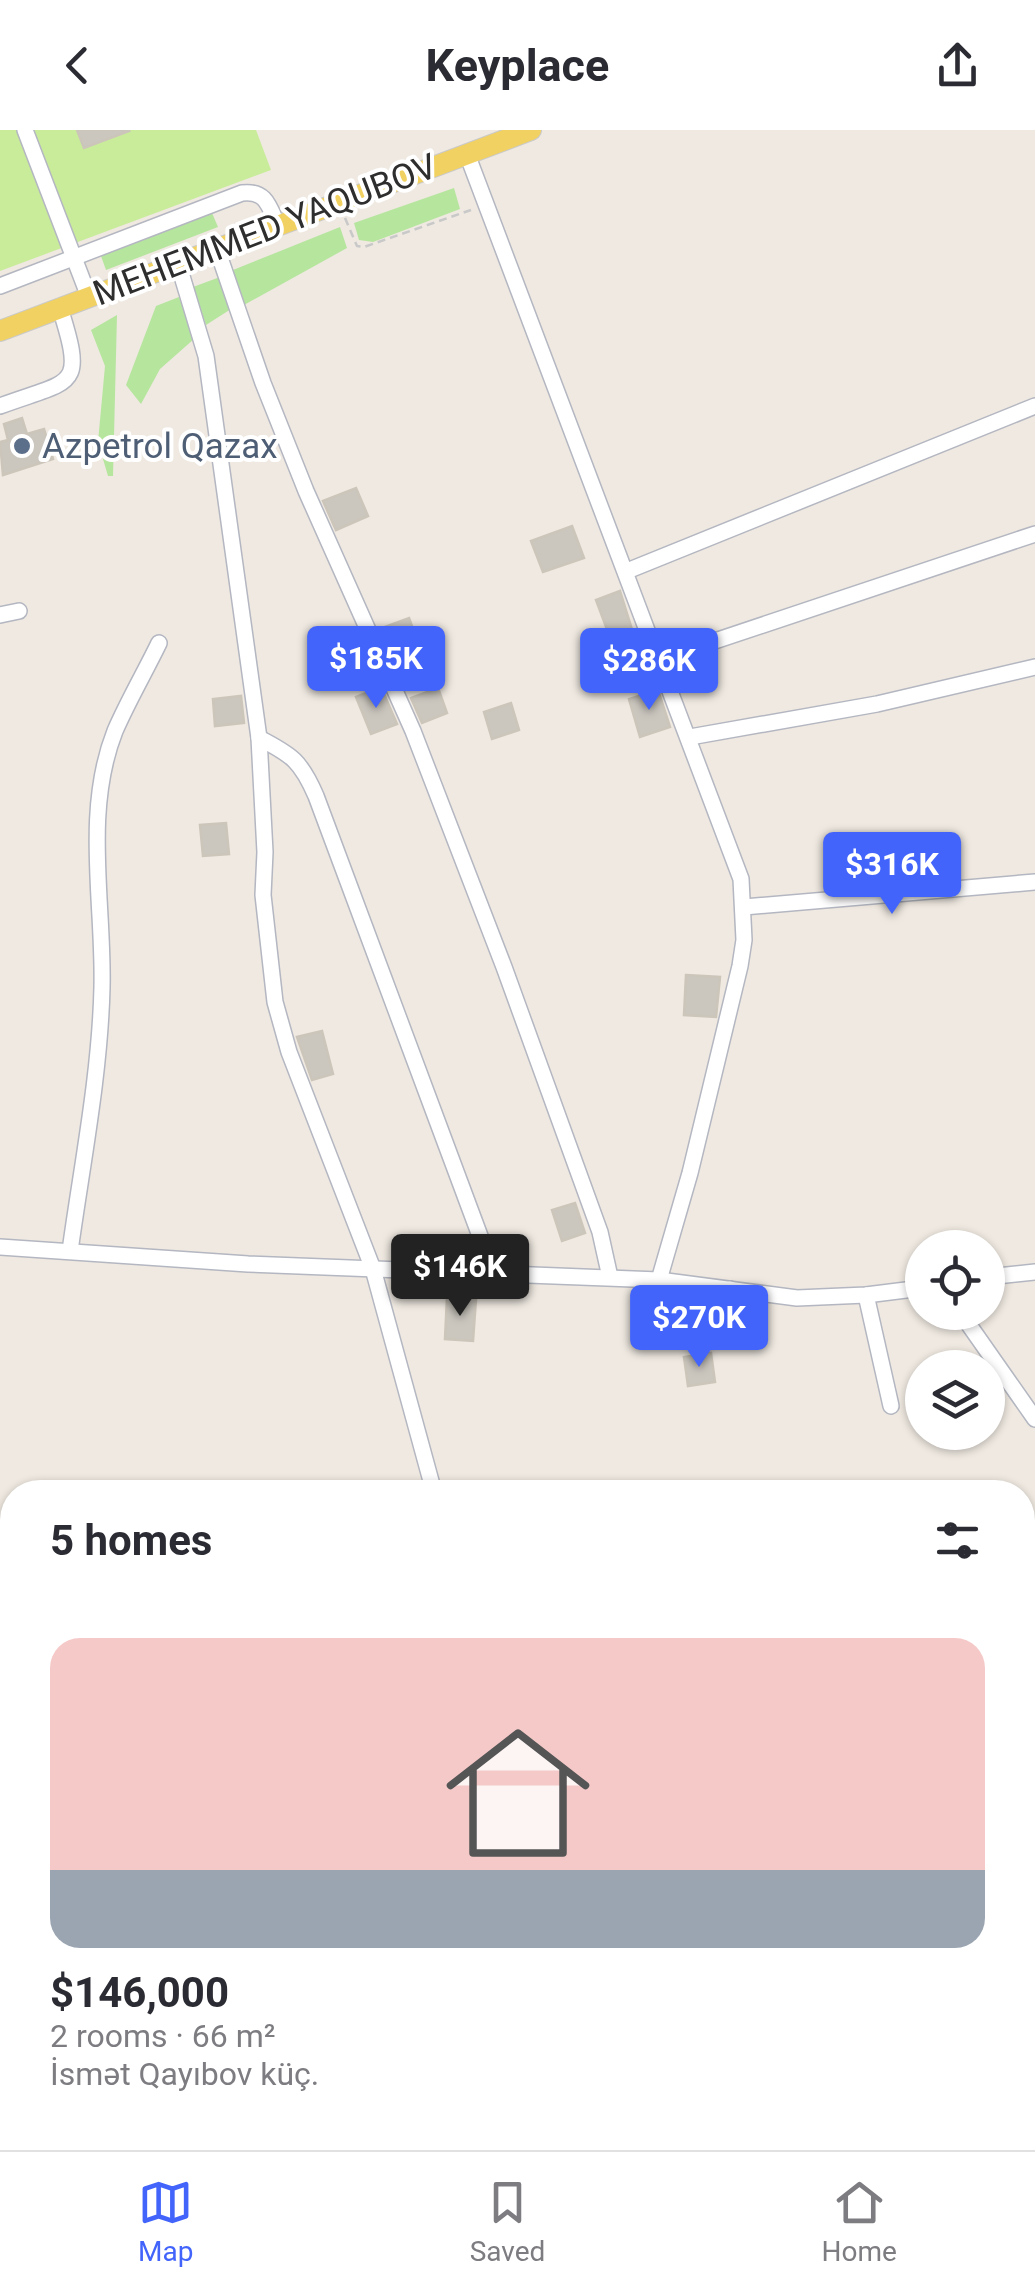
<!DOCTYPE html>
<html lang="en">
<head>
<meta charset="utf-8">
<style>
  :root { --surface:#fff; --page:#f7f7f7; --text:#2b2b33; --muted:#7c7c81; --line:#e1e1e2; --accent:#4264fb }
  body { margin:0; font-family:Roboto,sans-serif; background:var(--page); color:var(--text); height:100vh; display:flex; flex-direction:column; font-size:38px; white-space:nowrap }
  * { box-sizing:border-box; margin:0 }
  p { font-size:32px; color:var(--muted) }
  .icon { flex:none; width:55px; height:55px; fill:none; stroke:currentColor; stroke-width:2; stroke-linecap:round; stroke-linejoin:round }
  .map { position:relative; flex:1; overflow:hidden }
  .sheet { position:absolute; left:0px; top:1350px; width:1035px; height:670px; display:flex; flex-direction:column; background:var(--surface); border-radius:40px 40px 0 0; box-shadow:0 2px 8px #0004 }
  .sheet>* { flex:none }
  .controls { position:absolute; left:905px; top:1100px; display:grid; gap:20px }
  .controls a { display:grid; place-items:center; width:100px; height:100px; border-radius:50%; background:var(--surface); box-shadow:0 2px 8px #0004; font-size:50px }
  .price { position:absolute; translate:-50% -85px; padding:0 22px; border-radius:10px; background:var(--accent); color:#fff; font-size:32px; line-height:65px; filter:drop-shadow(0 2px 5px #0008) }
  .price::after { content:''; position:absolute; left:50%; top:60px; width:30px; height:22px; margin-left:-15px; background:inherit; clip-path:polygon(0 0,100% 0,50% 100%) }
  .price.on { background:#222; color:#fff }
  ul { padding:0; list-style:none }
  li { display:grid; align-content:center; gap:20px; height:530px; padding:0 50px }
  li span { display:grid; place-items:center; height:310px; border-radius:30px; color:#555 }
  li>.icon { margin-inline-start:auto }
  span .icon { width:180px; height:180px; fill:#fffc; stroke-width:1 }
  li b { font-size:42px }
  h2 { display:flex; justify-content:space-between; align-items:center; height:120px; padding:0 50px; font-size:42px }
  header { display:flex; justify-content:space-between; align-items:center; height:130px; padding:0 50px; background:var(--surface); font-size:45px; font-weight:700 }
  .tabs { display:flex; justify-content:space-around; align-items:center; height:140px; border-top:2px solid var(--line); background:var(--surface); font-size:28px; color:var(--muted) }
  .tabs a { display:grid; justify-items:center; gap:5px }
  .tabs .on { color:var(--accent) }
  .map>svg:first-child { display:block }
</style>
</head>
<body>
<header><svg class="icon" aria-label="back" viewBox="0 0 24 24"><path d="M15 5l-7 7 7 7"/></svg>Keyplace<svg class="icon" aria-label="share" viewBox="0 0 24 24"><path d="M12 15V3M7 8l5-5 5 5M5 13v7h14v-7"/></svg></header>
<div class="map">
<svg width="1035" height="2020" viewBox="0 0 1035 2020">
  <rect width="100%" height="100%" fill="#efe9e1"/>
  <g fill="#b6e59e">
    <polygon points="454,58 460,79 373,112 359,110 354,93"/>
    <polygon points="212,83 218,97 106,140 101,126"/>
    <polygon points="340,97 347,118 244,175 233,140"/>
    <polygon points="220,147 231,179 206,195 193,157"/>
    <polygon points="179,167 194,209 160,239 141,274 126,255 156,176"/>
    <polygon points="117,185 113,346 108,346 98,312 105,236 91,200"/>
  </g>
  <polygon fill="#c9ec9a" points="0,0 256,0 271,40 0,141"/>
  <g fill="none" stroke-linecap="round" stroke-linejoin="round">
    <g stroke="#75cff0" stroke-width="15">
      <polyline points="1022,1995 1035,1995"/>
      <polyline points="0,1997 12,1997"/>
      <polyline points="92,2008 130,2020"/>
      <polyline points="496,2008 522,2020"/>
      <polyline points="357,2020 382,2008"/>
      <polyline points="711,2020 830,2008"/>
    </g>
  </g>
  <g fill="#cbc7bf" stroke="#cbc5ba" stroke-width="2.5">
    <polygon points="77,0 128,0 129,1 84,18"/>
    <polygon points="22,288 27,304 44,299 53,329 3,345 0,312 8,310 4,294"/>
    <polygon points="356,358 368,386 336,400 323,371"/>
    <polygon points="572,396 584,428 543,442 531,411"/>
    <polygon points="620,461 639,522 605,534 595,507 608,502 596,470"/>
    <polygon points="409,488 420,518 394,528 382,498"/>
    <polygon points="381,557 397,594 371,604 356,567"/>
    <polygon points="438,558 447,583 422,593 411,568"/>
    <polygon points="658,560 670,597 640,607 629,569"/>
    <polygon points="241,566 244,593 215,596 213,569"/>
    <polygon points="511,573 519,600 492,609 484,582"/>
    <polygon points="226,693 229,724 203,726 200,695"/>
    <polygon points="686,845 720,847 716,887 684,885"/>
    <polygon points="322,901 333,944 312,950 297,907"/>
    <polygon points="575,1073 585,1103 562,1111 552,1080"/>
    <polygon points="447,1167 476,1169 473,1211 445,1209"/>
    <polygon points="711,1223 715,1252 688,1256 684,1227"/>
  </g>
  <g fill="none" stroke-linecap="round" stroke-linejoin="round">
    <defs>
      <g id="minor">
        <polyline points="25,0 89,167"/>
        <polyline points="467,24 741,749 744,810 740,836 690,1043 659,1150"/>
        <polyline points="217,119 263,253 306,361 413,601 504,837 600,1102 610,1147"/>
        <polyline points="178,133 206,226 259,608 265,722 263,765 275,872 289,922 373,1139 434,1362"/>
        <path d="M0 156 242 63C266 60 269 76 278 96"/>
        <path d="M0 276C73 249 86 260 60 178"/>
        <polyline points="627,441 1035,276"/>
        <polyline points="0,485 19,481"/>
        <polyline points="661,529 1035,404"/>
        <polyline points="690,607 877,574 1035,537"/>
        <path d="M259 608C292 625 301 631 316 666L483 1114 487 1144"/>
        <polyline points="744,777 1035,752"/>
        <polyline points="0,1117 248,1134 659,1150 797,1168 866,1165 922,1158"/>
        <path d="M70 1121C82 1034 100 945 102 857 104 773 83 682 115 601 128 571 145 542 159 513"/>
        <polyline points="988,1147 1035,1142"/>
        <polyline points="866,1165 891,1276"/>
        <polyline points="960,1182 1035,1289"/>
        <polyline points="719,1202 730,1159"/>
        <polyline points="1022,1551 1035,1540"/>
        <polyline points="1022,1618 1035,1629"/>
        <polyline points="1022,2006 1035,2006"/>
        <polyline points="874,2020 986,2008"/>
      </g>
      <polyline id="major" points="0,201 531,0"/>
    </defs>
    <use href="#minor" stroke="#b4b7c1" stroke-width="18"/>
    <use href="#major" stroke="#c9c9c9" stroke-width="22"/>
    <g stroke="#c9c9c9" stroke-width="2.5" stroke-dasharray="8 5" stroke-linecap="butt">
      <polyline points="345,88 357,116 364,117 471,80"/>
      <polyline points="0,1617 12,1618"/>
    </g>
    <use href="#minor" stroke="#fff" stroke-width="15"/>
    <use href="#major" stroke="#f2d163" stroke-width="20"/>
  </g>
  <circle fill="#5c6f8a" stroke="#fff" stroke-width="4" cx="22" cy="316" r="10"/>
  <g text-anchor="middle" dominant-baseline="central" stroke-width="8" stroke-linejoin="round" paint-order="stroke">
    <g font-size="35" fill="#2e2e2e" stroke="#fff">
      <text transform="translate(265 100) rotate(-21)">MEHEMMED YAQUBOV</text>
    </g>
    <g font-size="35" fill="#4e5e75" stroke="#fff" text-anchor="start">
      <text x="42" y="316">Azpetrol Qazax</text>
    </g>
  </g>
</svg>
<div class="controls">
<a><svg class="icon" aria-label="locate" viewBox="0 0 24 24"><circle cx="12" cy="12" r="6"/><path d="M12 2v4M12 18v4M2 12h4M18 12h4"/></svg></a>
<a><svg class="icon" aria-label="layers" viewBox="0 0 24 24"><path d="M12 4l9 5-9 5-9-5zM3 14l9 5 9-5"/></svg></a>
</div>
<b class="price" style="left:376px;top:581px">$185K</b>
<b class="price" style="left:649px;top:583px">$286K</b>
<b class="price" style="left:892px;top:787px">$316K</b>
<b class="price on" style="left:460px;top:1189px">$146K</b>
<b class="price" style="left:699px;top:1240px">$270K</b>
<section class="sheet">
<h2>5 homes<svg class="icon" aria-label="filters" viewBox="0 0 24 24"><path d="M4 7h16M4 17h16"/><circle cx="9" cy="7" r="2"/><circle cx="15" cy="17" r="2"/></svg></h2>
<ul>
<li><span style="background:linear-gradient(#f6c9c9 75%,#9aa5b1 0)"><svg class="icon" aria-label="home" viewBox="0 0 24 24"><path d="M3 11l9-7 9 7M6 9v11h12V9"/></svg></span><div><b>$146,000</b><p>2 rooms · 66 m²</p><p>İsmət Qayıbov küç.</p></div></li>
</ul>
</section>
</div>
<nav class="tabs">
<a class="on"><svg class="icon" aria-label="map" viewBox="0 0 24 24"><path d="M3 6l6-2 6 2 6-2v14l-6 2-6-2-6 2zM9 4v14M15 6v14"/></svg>Map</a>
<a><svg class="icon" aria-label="saved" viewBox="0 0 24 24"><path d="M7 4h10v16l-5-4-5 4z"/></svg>Saved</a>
<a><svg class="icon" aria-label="home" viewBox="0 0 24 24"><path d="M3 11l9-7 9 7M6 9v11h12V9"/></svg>Home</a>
</nav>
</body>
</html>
